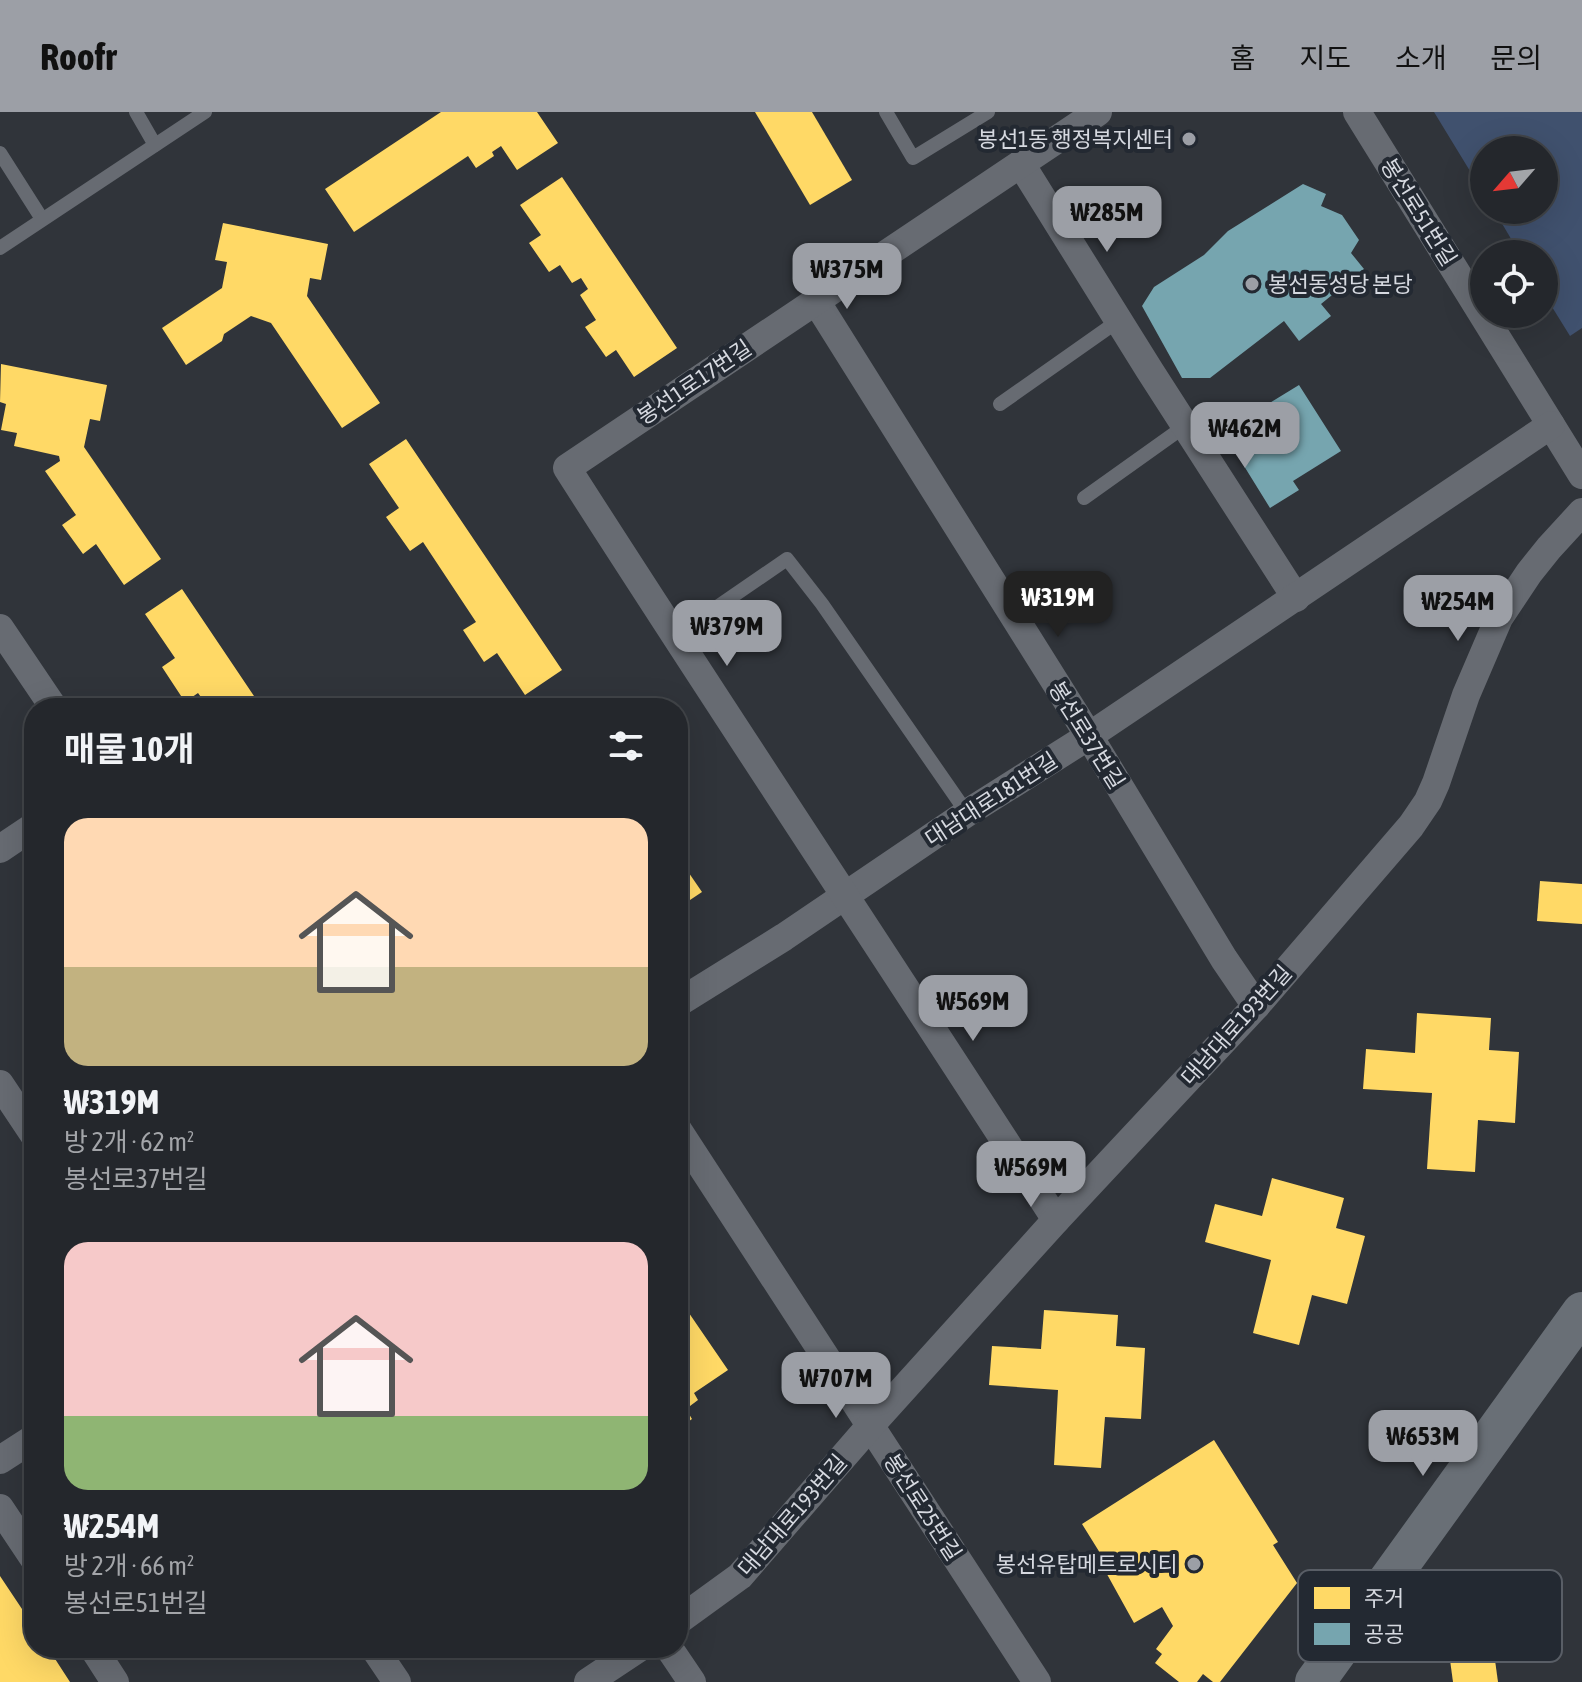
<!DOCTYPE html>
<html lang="ko">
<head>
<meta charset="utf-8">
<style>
  :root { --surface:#24272c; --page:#303338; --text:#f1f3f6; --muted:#a3a5a9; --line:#414448; --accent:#9c9fa6 }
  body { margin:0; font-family:"Asap Condensed","Noto Sans KR",sans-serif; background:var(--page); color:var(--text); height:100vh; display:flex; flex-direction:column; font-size:30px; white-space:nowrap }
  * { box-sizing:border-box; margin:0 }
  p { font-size:26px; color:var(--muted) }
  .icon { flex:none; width:44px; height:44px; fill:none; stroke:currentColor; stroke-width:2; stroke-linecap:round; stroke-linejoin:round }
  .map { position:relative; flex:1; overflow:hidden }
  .side { position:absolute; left:24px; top:586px; width:664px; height:960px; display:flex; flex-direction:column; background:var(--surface); border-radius:32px; box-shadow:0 8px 32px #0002,0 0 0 2px var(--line) }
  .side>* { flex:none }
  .needle { width:52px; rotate:242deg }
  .fabs { position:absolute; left:1470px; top:24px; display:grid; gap:16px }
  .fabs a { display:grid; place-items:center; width:88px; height:88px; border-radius:50%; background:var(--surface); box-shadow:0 8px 32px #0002,0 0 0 2px var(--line); font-size:40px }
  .price { position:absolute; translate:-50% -68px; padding:0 18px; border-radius:16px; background:var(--accent); color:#111; font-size:26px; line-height:52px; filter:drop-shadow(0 2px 4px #0008) }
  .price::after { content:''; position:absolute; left:50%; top:48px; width:24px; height:18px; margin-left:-12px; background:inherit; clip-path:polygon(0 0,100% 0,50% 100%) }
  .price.active { background:#222; color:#fff }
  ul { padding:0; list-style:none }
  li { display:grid; align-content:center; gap:16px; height:424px; padding:0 40px }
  li span { display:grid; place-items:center; height:248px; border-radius:24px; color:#555 }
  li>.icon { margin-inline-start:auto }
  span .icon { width:144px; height:144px; fill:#fffc; stroke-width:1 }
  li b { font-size:34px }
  h2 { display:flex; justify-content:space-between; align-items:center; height:96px; padding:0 40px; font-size:34px }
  header { display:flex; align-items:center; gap:48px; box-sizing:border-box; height:112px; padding:0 40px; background:var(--accent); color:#111 }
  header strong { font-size:38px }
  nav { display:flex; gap:44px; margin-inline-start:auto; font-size:28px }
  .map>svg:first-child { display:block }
</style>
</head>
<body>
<header>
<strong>Roofr</strong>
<nav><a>홈</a><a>지도</a><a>소개</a><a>문의</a></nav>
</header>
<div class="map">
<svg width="1582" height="1570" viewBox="0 0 1582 1570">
  <rect width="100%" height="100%" fill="#30343a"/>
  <polygon fill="#40516e" points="1434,0 1582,0 1582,216 1570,224 1544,182 1544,142 1520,142 1494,98 1544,98 1544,38 1484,38 1484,82"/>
  <g fill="#ffd966">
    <polygon points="441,0 537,0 558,31 517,58 501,34 492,40 494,44 476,56 468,44 354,120 325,77"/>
    <polygon points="755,0 812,0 852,68 810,93"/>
    <polygon points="562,65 677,236 634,265 616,238 606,245 585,215 596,208 580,183 588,177 581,166 572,171 560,153 549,160 529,131 541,123 520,93"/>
    <polygon points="223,111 328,132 321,168 310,166 307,184 380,291 342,316 271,211 251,204 224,222 222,229 186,253 162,216 222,176 227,150 215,148"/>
    <polygon points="1,252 107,273 100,309 90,307 84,335 161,447 124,473 96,432 83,442 62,413 76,403 45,359 60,349 59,344 14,334 17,321 1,318 6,292 0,290"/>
    <polygon points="406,327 562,558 525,583 497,541 484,550 463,518 476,510 423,430 410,439 386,405 399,396 369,352"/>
    <polygon points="182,477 262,596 209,596 198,581 185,590 162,555 175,546 145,502"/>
    <polygon points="678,745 702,780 678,796"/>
    <polygon points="1540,769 1582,772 1582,812 1537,809"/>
    <polygon points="1417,901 1491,906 1489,938 1519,940 1515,1011 1478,1008 1475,1060 1427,1057 1432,981 1363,977 1366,937 1415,941"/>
    <polygon points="1272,1066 1344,1086 1336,1116 1365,1124 1347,1192 1312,1183 1299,1233 1253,1221 1271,1148 1205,1130 1215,1092 1262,1104"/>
    <polygon points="678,1185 728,1258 694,1281 698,1288 686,1297 692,1307 685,1312 678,1301"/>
    <polygon points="1044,1198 1118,1203 1116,1234 1145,1236 1141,1307 1105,1305 1101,1356 1054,1353 1058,1278 989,1273 992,1234 1041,1237"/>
    <polygon points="1214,1328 1278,1430 1273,1433 1297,1471 1220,1570 1213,1570 1203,1562 1197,1570 1179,1570 1155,1551 1162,1542 1156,1537 1173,1514 1162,1495 1134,1511 1103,1455 1105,1449 1082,1412"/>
    <polygon points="0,1464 34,1515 34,1536 48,1536 70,1570 0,1570"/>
    <polygon points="1491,1519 1498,1570 1453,1570 1447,1526"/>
  </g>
  <g fill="#76a5af">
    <polygon points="1303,72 1326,82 1321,94 1342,103 1359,128 1351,141 1364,157 1321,192 1331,204 1299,229 1284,209 1210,266 1182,266 1142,194 1154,175 1204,143 1228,119"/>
    <polygon points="1299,273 1341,339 1293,369 1299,378 1270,396 1218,312 1242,297 1247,305"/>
  </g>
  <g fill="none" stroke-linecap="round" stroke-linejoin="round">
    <g stroke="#676b72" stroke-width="14">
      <polyline points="136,0 155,33"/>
      <polyline points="886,0 913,46 988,0"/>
      <polyline points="0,41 42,107"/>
      <polyline points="0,136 205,0"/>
      <polyline points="1000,292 1118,209"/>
      <polyline points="1084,386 1185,314"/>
      <polyline points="675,524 787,447 822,492 967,701"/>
    </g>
    <g stroke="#676b72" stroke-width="28">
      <polyline points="1357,0 1582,363"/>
      <polyline points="1021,52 1150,259 1296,486"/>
      <polyline points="816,189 1089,624 1224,847 1256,894"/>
      <polyline points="0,516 54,596"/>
      <polyline points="0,737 34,714"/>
      <polyline points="678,891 784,825 967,701 1089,624 1551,313"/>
      <polyline points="0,972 34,1023"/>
      <polyline points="678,1018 1037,1570"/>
      <path d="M1056 1108C894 856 728 608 567 356L1098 0"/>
      <polyline points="0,1348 34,1326"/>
      <polyline points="0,1396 34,1447"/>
      <polyline points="678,1509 740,1464 870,1314 1056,1108 1256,894 1411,714 1428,689 1436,671 1466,583 1499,506 1529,461 1549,436 1582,400"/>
      <polyline points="93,1536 115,1570"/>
      <polyline points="374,1536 397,1570"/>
      <polyline points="669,1536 692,1570"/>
      <polyline points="588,1570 639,1536"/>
    </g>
    <polyline stroke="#696f76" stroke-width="40" points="1315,1570 1582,1200"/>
  </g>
  <g fill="#9c9fa6" stroke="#232932" stroke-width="3">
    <circle cx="1189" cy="27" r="8"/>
    <circle cx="1252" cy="172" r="8"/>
    <circle cx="1194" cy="1452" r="8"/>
  </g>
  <g text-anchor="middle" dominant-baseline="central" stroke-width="8" stroke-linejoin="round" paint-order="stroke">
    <g font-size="22" fill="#d6d9e0" stroke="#232932" text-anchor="end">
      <text x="1173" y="27">봉선1동 행정복지센터</text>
      <text x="1268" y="172" text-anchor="start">봉선동성당 본당</text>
      <text x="1178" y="1452">봉선유탑메트로시티</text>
    </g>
    <g font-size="22" fill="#d6d9e0" stroke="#232932">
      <text transform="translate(1419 100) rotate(58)">봉선로51번길</text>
      <text transform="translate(694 270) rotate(-34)">봉선1로17번길</text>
      <text transform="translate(1087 623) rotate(58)">봉선로37번길</text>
      <text transform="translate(991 687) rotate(-33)">대남대로181번길</text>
      <text transform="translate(1236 913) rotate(-48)">대남대로193번길</text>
      <text transform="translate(923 1395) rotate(57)">봉선로25번길</text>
      <text transform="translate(792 1403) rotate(-49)">대남대로193번길</text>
    </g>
  </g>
  <rect x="1298" y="1458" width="264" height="92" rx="12" fill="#232932" stroke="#595e66" stroke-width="2"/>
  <rect x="1314" y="1475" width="36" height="22" fill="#ffd966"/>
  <rect x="1314" y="1511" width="36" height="22" fill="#76a5af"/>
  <g font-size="22" fill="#d6d9e0">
    <text x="1364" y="1494">주거</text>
    <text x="1364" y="1530">공공</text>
  </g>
</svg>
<div class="fabs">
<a><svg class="needle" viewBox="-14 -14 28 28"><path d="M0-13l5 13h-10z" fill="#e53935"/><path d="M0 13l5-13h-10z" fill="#a3a5a9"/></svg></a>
<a><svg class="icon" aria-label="locate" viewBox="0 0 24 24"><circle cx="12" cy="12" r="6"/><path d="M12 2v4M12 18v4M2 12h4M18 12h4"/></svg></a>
</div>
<b class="price" style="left:1107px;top:142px">₩285M</b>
<b class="price" style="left:847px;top:199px">₩375M</b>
<b class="price" style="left:1245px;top:358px">₩462M</b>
<b class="price active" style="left:1058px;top:527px">₩319M</b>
<b class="price" style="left:1458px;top:531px">₩254M</b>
<b class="price" style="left:727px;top:556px">₩379M</b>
<b class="price" style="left:973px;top:931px">₩569M</b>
<b class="price" style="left:1031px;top:1097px">₩569M</b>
<b class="price" style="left:836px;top:1308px">₩707M</b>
<b class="price" style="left:1423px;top:1366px">₩653M</b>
<section class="side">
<h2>매물 10개<svg class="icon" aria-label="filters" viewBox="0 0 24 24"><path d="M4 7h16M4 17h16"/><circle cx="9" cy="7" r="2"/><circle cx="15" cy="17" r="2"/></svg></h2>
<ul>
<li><span style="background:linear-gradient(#ffd9b3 60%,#c2b280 0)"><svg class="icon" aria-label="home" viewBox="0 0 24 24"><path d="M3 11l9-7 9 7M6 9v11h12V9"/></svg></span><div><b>₩319M</b><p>방 2개 · 62 m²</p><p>봉선로37번길</p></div></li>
<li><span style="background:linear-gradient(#f6c9c9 70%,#8fb573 0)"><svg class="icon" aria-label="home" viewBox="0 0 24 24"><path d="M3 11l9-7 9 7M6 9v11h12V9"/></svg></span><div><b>₩254M</b><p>방 2개 · 66 m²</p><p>봉선로51번길</p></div></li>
</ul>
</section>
</div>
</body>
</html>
